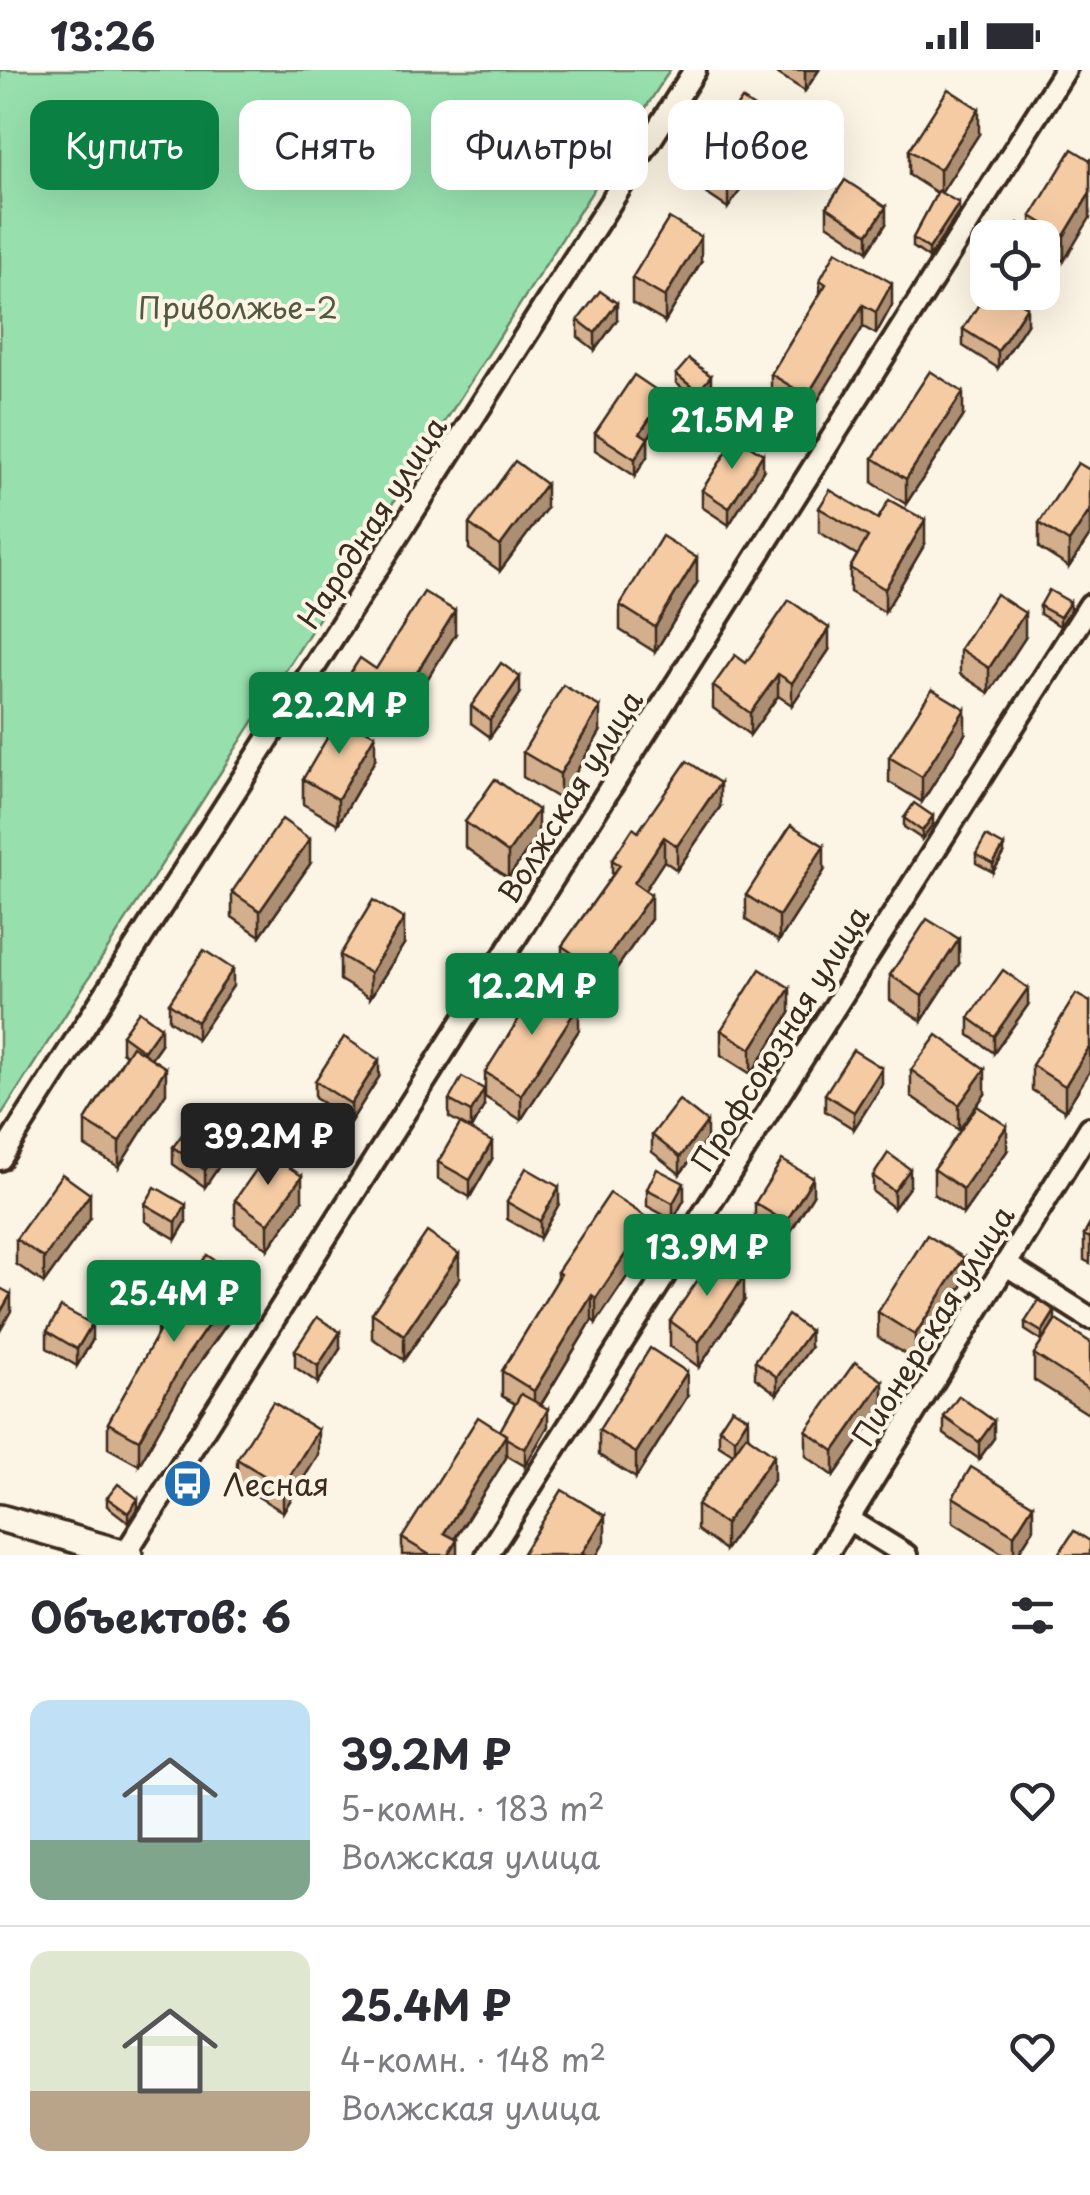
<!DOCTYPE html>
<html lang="ru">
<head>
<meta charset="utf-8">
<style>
  :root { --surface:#fff; --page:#f2f2f3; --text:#2b2b33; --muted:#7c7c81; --line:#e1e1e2; --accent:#0b8043 }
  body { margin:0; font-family:"Playpen Sans",sans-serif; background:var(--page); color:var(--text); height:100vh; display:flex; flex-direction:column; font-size:38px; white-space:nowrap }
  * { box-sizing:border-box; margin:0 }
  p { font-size:32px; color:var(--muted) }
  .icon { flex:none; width:55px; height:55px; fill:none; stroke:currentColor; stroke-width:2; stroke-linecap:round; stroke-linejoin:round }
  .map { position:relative; height:1485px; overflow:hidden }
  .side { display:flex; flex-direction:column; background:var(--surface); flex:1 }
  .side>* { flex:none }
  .guide { position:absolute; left:30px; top:30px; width:1030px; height:90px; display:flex; gap:20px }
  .fabs { position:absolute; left:970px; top:150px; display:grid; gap:20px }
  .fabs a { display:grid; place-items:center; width:90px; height:90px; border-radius:20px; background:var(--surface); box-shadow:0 10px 40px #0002; font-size:50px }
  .price { position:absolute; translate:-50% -85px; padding:0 22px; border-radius:10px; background:var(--accent); color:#fff; font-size:32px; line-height:65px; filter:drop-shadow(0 2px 5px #0008) }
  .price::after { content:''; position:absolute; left:50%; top:60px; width:30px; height:22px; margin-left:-15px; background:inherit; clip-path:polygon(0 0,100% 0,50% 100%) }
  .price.active { background:#222; color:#fff }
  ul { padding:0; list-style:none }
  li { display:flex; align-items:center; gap:30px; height:250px; padding:0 30px }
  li+li { border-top:2px solid var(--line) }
  li span { display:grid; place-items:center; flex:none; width:280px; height:200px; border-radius:20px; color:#555 }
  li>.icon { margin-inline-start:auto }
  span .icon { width:120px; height:120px; fill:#fffc; stroke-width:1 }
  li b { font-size:42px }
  h2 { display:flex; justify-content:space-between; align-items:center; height:120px; padding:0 30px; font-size:42px }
  .chip { padding:0 35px; border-radius:20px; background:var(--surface); box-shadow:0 10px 40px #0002; font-size:35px; line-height:90px }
  .chip.active { background:var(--accent); color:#fff }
  .status { display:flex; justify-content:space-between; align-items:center; height:70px; padding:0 50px; background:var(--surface); direction:ltr }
  .status svg { height:28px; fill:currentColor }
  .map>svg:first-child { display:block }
</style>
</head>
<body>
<div class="status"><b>13:26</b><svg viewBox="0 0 49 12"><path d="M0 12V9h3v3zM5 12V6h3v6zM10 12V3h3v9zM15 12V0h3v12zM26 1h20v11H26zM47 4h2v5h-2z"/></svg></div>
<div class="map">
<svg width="1090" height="1485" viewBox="0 0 1090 1485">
  <rect width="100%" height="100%" fill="#fcf5e5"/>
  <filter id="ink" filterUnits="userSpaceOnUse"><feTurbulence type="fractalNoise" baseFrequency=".01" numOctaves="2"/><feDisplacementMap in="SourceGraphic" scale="20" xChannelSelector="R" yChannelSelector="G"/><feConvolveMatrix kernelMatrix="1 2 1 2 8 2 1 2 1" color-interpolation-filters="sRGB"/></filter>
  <g filter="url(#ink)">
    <polygon fill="#97e0ae" stroke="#698566" stroke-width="2.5" points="0,0 670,0 0,1047"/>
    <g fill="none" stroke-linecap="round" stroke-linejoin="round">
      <defs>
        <g id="minor">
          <polyline points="0,1089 695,0"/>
          <polyline points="1005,1194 1090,1248"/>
          <polyline points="848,1449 906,1485"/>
          <polyline points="125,1484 1065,0"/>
          <polyline points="487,1485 1090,535"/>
          <polyline points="826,1485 1090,1058"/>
        </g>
        <polyline id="tertiary" points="0,1448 129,1485"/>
      </defs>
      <use href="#minor" stroke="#3b2a1e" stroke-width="28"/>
      <use href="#tertiary" stroke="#3b2a1e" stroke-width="32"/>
      <use href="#minor" stroke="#fcf5e5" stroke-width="20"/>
      <use href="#tertiary" stroke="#fcf5e5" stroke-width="25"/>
    </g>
    <g fill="#d3af8d" stroke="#3b2a1e" stroke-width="2.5">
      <polygon points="772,0 819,0 805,21"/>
      <polygon points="979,64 941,123 959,142 929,188 913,177 913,168 937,123 909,105 909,80"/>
      <polygon points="772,74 728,138 698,118 698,93"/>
      <polygon points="1090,90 1064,191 1042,178 1042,168 1008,168 1031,163 1031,146"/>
      <polygon points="827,137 886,154 868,181 827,154"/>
      <polygon points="701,192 665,252 632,233 632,208"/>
      <polygon points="820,210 892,235 876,264 863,257 807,348 771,327 771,304 820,224"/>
      <polygon points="578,250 617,250 595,280 578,267"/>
      <polygon points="1027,254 998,298 963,276 963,259"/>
      <polygon points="676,304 711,315 698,331 676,313"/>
      <polygon points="665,343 648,368 648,385 635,406 595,380 595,363"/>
      <polygon points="963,347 906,434 873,413 873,388"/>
      <polygon points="1090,400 1090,465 1069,497 1039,478 1039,453"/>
      <polygon points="763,401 729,455 702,437 702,420"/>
      <polygon points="819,438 925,474 885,542 850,522 850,498 857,485 819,462"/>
      <polygon points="546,439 500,501 469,479 469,454"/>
      <polygon points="697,513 655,582 620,560 620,535"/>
      <polygon points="1040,536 1070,541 1060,556 1040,544"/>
      <polygon points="455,565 411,635 399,628 384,651 349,628 349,605 376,599"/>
      <polygon points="1025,568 989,623 960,604 960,579"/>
      <polygon points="829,580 792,635 778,626 750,665 713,638 713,616 746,593"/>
      <polygon points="520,624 490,667 471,653 471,636"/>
      <polygon points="600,662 560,729 523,707 523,682"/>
      <polygon points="965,664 922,732 889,712 889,687"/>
      <polygon points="375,690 338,754 303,734 303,709"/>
      <polygon points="720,737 677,800 664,791 644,820 651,849 598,925 562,900 562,876 612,806 612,790 638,762"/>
      <polygon points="904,748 933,754 922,769 904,757"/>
      <polygon points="465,752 538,765 508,808 465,777"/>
      <polygon points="976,784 1004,784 993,802 976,793"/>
      <polygon points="310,794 260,866 232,847 232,822"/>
      <polygon points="824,801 779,871 746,850 746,825"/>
      <polygon points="404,874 370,928 340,910 340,885"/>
      <polygon points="959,894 922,951 890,930 890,905"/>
      <polygon points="233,916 197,969 169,950 169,933"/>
      <polygon points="1090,932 1090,1001 1065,1041 1032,1020 1032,995"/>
      <polygon points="1028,935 994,983 969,965 969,948"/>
      <polygon points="790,943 751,1004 721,985 721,960"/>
      <polygon points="579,960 521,1050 485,1027 485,1002"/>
      <polygon points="122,965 161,974 151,988 166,1023 119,1097 85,1076 85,1051 126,985 122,982"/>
      <polygon points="911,1000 985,1024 959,1060 911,1026"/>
      <polygon points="379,1007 351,1051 315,1028 315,1011"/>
      <polygon points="882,1015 854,1059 825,1041 825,1024"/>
      <polygon points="449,1030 484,1036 471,1059 449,1047"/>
      <polygon points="652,1065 707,1069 680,1104 652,1082"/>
      <polygon points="173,1077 224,1089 205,1117 173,1094"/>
      <polygon points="1007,1081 963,1144 934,1124 934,1099"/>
      <polygon points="492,1089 470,1127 438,1109 438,1092"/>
      <polygon points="873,1106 910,1116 894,1138 873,1122"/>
      <polygon points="647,1119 684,1130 673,1150 647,1136"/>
      <polygon points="813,1125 786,1169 755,1150 755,1133"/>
      <polygon points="235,1130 302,1131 268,1179 235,1155"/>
      <polygon points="507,1132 559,1134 540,1168 507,1149"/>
      <polygon points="145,1134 186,1152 176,1169 145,1151"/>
      <polygon points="90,1149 44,1213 16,1194 16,1169"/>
      <polygon points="1090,1154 1090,1193 1084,1190 1084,1165"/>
      <polygon points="649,1174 596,1253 592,1250 541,1335 548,1356 525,1396 506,1385 506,1388 455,1469 457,1485 402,1485 402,1468 500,1361 515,1334 502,1326 502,1301 557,1211 557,1202"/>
      <polygon points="459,1209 404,1290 372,1268 372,1243"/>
      <polygon points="964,1213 915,1290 878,1267 878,1242"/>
      <polygon points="744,1231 699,1297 670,1276 670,1251"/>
      <polygon points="241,1234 186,1312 139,1395 108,1378 108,1353 157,1266 157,1255"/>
      <polygon points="1055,1241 1042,1271 1025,1260 1025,1252"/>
      <polygon points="47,1261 92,1271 77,1296 47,1278"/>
      <polygon points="1090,1272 1090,1345 1034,1310 1034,1284"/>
      <polygon points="810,1278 777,1324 755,1308 755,1291"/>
      <polygon points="340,1279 318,1313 295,1297 295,1280"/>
      <polygon points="687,1327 636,1408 599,1385 599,1360"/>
      <polygon points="883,1336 834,1406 806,1386 806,1361"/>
      <polygon points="944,1347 994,1368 979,1389 944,1364"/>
      <polygon points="719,1358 748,1365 774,1410 725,1480 697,1460 697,1435 733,1384 719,1375"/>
      <polygon points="318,1385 283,1442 237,1414 237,1389"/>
      <polygon points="953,1427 1033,1460 1017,1485 1005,1485 953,1452"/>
      <polygon points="107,1428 138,1438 128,1452 107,1436"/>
    </g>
    <g fill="#ac8e73" stroke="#3b2a1e" stroke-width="2.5">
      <polygon points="805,0 819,0 805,21"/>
      <polygon points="979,39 979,64 940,125 940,100"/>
      <polygon points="772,49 772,74 728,138 728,113"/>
      <polygon points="1090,123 1090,148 1064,191 1064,166"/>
      <polygon points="959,133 959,142 929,188 929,179"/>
      <polygon points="886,137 886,154 868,181 868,164"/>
      <polygon points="701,167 701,192 665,252 665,227"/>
      <polygon points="892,213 892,235 876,264 876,242"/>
      <polygon points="617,233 617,250 595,280 595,263"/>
      <polygon points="863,235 863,257 807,348 807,326"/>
      <polygon points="1027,237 1027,254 998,298 998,281"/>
      <polygon points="711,306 711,315 698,331 698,322"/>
      <polygon points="963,322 963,347 906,434 906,409"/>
      <polygon points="665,326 665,343 640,380 640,363"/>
      <polygon points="648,368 648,385 635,406 635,389"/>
      <polygon points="763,384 763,401 729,455 729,438"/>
      <polygon points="546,414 546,439 500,501 500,476"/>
      <polygon points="1090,440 1090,465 1069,497 1069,472"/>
      <polygon points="925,450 925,474 885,542 885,519"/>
      <polygon points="697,488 697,513 655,582 655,557"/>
      <polygon points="1070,532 1070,541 1060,556 1060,547"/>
      <polygon points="455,541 455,565 411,635 411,612"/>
      <polygon points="1025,543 1025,568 989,623 989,598"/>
      <polygon points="829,558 829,580 792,635 792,613"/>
      <polygon points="778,604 778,626 750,665 750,643"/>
      <polygon points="399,605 399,628 384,651 384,627"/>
      <polygon points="520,607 520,624 490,667 490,650"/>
      <polygon points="600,637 600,662 560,729 560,704"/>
      <polygon points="965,639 965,664 922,732 922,707"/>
      <polygon points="375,665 375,690 338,754 338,729"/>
      <polygon points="720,713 720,737 677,800 677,776"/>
      <polygon points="538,740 538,765 508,808 508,783"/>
      <polygon points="933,746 933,754 922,769 922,761"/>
      <polygon points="664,767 664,791 634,837 634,813"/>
      <polygon points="310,769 310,794 260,866 260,841"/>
      <polygon points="824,776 824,801 779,871 779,846"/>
      <polygon points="1004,776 1004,784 993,802 993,794"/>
      <polygon points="651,825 651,849 598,925 598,901"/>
      <polygon points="404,849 404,874 370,928 370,903"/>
      <polygon points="959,869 959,894 922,951 922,926"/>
      <polygon points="233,899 233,916 197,969 197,952"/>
      <polygon points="790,918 790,943 751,1004 751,979"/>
      <polygon points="1028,918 1028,935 994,983 994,966"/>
      <polygon points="579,935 579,960 521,1050 521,1025"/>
      <polygon points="161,957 161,974 144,998 144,981"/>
      <polygon points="1090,976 1090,1001 1065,1041 1065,1016"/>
      <polygon points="379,990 379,1007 351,1051 351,1034"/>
      <polygon points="166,998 166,1023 119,1097 119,1072"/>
      <polygon points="882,998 882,1015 854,1059 854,1042"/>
      <polygon points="985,999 985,1024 959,1060 959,1035"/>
      <polygon points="484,1019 484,1036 471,1059 471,1042"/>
      <polygon points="707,1052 707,1069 680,1104 680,1087"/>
      <polygon points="1007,1056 1007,1081 963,1144 963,1119"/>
      <polygon points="224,1072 224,1089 205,1117 205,1100"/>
      <polygon points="492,1072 492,1089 470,1127 470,1110"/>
      <polygon points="910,1099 910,1116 894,1138 894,1121"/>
      <polygon points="302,1106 302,1131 268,1179 268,1154"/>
      <polygon points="813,1108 813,1125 786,1169 786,1152"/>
      <polygon points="684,1113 684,1130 673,1150 673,1133"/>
      <polygon points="559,1117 559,1134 540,1168 540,1151"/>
      <polygon points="90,1124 90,1149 44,1213 44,1188"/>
      <polygon points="186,1135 186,1152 176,1169 176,1152"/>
      <polygon points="649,1149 649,1174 596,1253 596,1228"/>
      <polygon points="459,1184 459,1209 404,1290 404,1265"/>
      <polygon points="964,1188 964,1213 915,1290 915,1265"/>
      <polygon points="744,1206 744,1231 699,1297 699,1272"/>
      <polygon points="241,1208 241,1234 186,1312 139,1395 139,1370 186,1287"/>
      <polygon points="11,1224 11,1241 0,1260 0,1243"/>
      <polygon points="592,1225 592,1250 534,1346 534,1321"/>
      <polygon points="1055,1241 1055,1250 1042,1271 1042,1262"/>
      <polygon points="92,1254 92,1271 77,1296 77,1279"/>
      <polygon points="810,1261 810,1278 777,1324 777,1307"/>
      <polygon points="340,1262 340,1279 318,1313 318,1296"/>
      <polygon points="687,1302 687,1327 636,1408 636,1383"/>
      <polygon points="883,1311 883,1336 834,1406 834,1381"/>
      <polygon points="548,1339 548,1356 525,1396 525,1379"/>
      <polygon points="748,1348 748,1365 735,1386 735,1369"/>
      <polygon points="994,1351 994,1368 979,1389 979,1372"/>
      <polygon points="318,1360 318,1385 283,1442 283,1417"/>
      <polygon points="506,1365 506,1388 444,1485 444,1463"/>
      <polygon points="774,1385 774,1410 725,1480 725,1454"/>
      <polygon points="138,1429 138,1438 128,1452 128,1443"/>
      <polygon points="1033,1435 1033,1460 1017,1485 1014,1485 1014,1465"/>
      <polygon points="605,1446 605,1471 597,1485 581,1485"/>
      <polygon points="457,1470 457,1485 448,1485"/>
    </g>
    <g fill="#f5cba4" stroke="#3b2a1e" stroke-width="2.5">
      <polygon points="948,19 979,39 940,100 909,80"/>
      <polygon points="742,29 772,49 728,113 698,93"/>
      <polygon points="1072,79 1090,90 1090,123 1064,166 1031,146"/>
      <polygon points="845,110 886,137 868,164 827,137"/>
      <polygon points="938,121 959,133 929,179 913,168"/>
      <polygon points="669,148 701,167 665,227 632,208"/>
      <polygon points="1018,153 1035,165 1033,168 1008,167"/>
      <polygon points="836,181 892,213 876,242 863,235 807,326 771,304 826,214 820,210"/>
      <polygon points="988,220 988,222 1005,222 1027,237 998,281 963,259"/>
      <polygon points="600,221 617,233 595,263 578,250"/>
      <polygon points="689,289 711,306 698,322 676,304"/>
      <polygon points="930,301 963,322 906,409 873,388"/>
      <polygon points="634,305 665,326 640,363 648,368 635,389 595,363"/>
      <polygon points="736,367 763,384 729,438 702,420"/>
      <polygon points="515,391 546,414 500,476 469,454"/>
      <polygon points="1078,393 1090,400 1090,440 1069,472 1039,453"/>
      <polygon points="830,420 878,449 889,430 925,450 885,519 850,498 868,467 819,438"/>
      <polygon points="662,466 697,488 655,557 620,535"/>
      <polygon points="1049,520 1070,532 1060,547 1040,536"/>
      <polygon points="424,522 455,541 411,612 399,605 384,627 349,605 360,588 376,599"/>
      <polygon points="996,524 1025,543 989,598 960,579"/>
      <polygon points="789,530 829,558 792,613 778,604 750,643 713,616 735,585 746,593"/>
      <polygon points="501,593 520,607 490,650 471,636"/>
      <polygon points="563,615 600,637 560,704 523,682"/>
      <polygon points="932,619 965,639 922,707 889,687"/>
      <polygon points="340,646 375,665 338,729 303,709"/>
      <polygon points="687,691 720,713 677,776 664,767 634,813 651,825 598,901 562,876 620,795 612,790 633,758 638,762"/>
      <polygon points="495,709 538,740 508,783 465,752"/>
      <polygon points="914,733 933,746 922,761 904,748"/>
      <polygon points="282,749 310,769 260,841 232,822"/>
      <polygon points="791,755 824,776 779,846 746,825"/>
      <polygon points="986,766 1004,776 993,794 976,784"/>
      <polygon points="373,830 404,849 370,903 340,885"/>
      <polygon points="927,849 959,869 922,926 890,905"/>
      <polygon points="204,880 233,899 197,952 169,933"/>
      <polygon points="760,899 790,918 751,979 721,960"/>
      <polygon points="1003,900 1028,918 994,966 969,948"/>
      <polygon points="543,911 579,935 521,1025 485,1002"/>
      <polygon points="1076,924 1090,932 1090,976 1065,1016 1032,995"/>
      <polygon points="139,941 161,957 144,981 122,965"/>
      <polygon points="937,965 985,999 959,1035 911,1000"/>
      <polygon points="344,967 379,990 351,1034 315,1011"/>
      <polygon points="132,976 166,998 119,1072 85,1051"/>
      <polygon points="853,980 882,998 854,1042 825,1024"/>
      <polygon points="462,1007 484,1019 471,1042 449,1030"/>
      <polygon points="679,1030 707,1052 680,1087 652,1065"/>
      <polygon points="977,1036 1007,1056 963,1119 934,1099"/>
      <polygon points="193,1050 224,1072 205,1100 173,1077"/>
      <polygon points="460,1054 492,1072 470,1110 438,1092"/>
      <polygon points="268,1083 302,1106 268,1154 235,1130"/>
      <polygon points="888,1083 910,1099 894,1121 873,1106"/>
      <polygon points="782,1090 813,1108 786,1152 755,1133"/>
      <polygon points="526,1098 559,1117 540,1151 507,1132"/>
      <polygon points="657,1099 684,1113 673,1133 647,1119"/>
      <polygon points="62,1104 90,1124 44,1188 16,1169"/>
      <polygon points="155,1117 186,1135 176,1152 145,1134"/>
      <polygon points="610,1123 649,1149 596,1228 592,1225 534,1321 502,1301 561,1204 557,1202"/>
      <polygon points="1090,1154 1090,1168 1084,1165"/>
      <polygon points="427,1162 459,1184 404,1265 372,1243"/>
      <polygon points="927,1165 964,1188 915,1265 878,1242"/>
      <polygon points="207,1185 241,1208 186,1287 139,1370 108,1353 161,1258 157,1255"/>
      <polygon points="714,1186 744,1206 699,1272 670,1251"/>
      <polygon points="0,1218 11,1224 0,1243"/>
      <polygon points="1039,1230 1055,1241 1042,1262 1025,1252"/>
      <polygon points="61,1237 92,1254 77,1279 47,1261"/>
      <polygon points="788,1245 810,1261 777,1307 755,1291"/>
      <polygon points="317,1247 340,1262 318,1296 295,1280"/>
      <polygon points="1056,1250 1090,1272 1090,1320 1034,1284"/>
      <polygon points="650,1278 687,1302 636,1383 599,1360"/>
      <polygon points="855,1292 883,1311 834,1381 806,1361"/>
      <polygon points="521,1324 548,1339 525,1379 506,1368 506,1365 500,1361"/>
      <polygon points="959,1326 994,1351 979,1372 944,1347"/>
      <polygon points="273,1332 318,1360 283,1417 237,1389"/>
      <polygon points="732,1338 748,1348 735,1369 719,1358"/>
      <polygon points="478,1347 506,1365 444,1463 457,1470 448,1485 430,1485 402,1468"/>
      <polygon points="746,1365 774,1385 725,1454 697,1435"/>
      <polygon points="971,1397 1033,1435 1014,1465 953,1427"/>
      <polygon points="118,1414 138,1429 128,1443 107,1428"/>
      <polygon points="562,1420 605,1446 581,1485 527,1485 523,1483"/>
      <polygon points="1074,1461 1090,1471 1090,1485 1058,1485"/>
    </g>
  </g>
  <defs>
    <symbol id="bus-disc" viewBox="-11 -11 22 22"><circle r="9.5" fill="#1f6fb2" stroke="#fcf5e5"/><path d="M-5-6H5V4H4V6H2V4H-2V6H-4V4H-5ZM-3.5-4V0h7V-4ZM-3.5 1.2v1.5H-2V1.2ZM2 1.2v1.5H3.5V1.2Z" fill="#fff"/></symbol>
  </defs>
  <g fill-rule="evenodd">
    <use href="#bus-disc" x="160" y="1386" width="55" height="55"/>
  </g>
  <g text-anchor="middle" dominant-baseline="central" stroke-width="8" stroke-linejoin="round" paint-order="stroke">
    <g font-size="30" fill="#525842" stroke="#fcf5e5">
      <text x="238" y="236">Приволжье-2</text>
    </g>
    <g font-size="30" fill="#3b2a1e" stroke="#fcf5e5">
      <text transform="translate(371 452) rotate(-57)">Народная улица</text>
      <text transform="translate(569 726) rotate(-58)">Волжская улица</text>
      <text transform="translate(779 968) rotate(-58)">Профсоюзная улица</text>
      <text transform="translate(932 1255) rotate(-58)">Пионерская улица</text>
    </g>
    <g font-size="30" fill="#3b2a1e" stroke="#fcf5e5" text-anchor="start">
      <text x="223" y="1413">Лесная</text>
    </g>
  </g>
</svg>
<div class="fabs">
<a><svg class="icon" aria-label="locate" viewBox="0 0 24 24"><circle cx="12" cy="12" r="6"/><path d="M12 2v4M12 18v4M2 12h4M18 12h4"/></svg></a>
</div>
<b class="price" style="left:732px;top:402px">21.5M ₽</b>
<b class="price" style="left:339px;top:687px">22.2M ₽</b>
<b class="price" style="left:532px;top:968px">12.2M ₽</b>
<b class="price active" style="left:268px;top:1118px">39.2M ₽</b>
<b class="price" style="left:707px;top:1229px">13.9M ₽</b>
<b class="price" style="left:174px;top:1275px">25.4M ₽</b>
<div class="guide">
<a class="chip active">Купить</a>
<a class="chip">Снять</a>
<a class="chip">Фильтры</a>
<a class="chip">Новое</a>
</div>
</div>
<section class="side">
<h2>Объектов: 6<svg class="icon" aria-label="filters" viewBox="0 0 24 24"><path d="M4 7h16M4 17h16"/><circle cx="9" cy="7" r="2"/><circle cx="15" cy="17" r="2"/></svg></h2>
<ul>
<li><span style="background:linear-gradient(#bfe0f5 70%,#7fa58c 0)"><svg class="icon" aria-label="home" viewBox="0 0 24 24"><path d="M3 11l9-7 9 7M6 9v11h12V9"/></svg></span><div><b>39.2M ₽</b><p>5-комн. · 183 m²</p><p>Волжская улица</p></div><svg class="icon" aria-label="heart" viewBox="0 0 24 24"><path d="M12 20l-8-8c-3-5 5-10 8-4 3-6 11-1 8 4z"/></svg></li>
<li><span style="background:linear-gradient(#dfe7d0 70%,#b9a48a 0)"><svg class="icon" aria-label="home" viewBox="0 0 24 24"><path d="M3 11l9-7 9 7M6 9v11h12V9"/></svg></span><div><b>25.4M ₽</b><p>4-комн. · 148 m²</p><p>Волжская улица</p></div><svg class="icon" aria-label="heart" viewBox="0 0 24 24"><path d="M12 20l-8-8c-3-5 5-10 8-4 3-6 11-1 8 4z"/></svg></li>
</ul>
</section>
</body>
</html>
